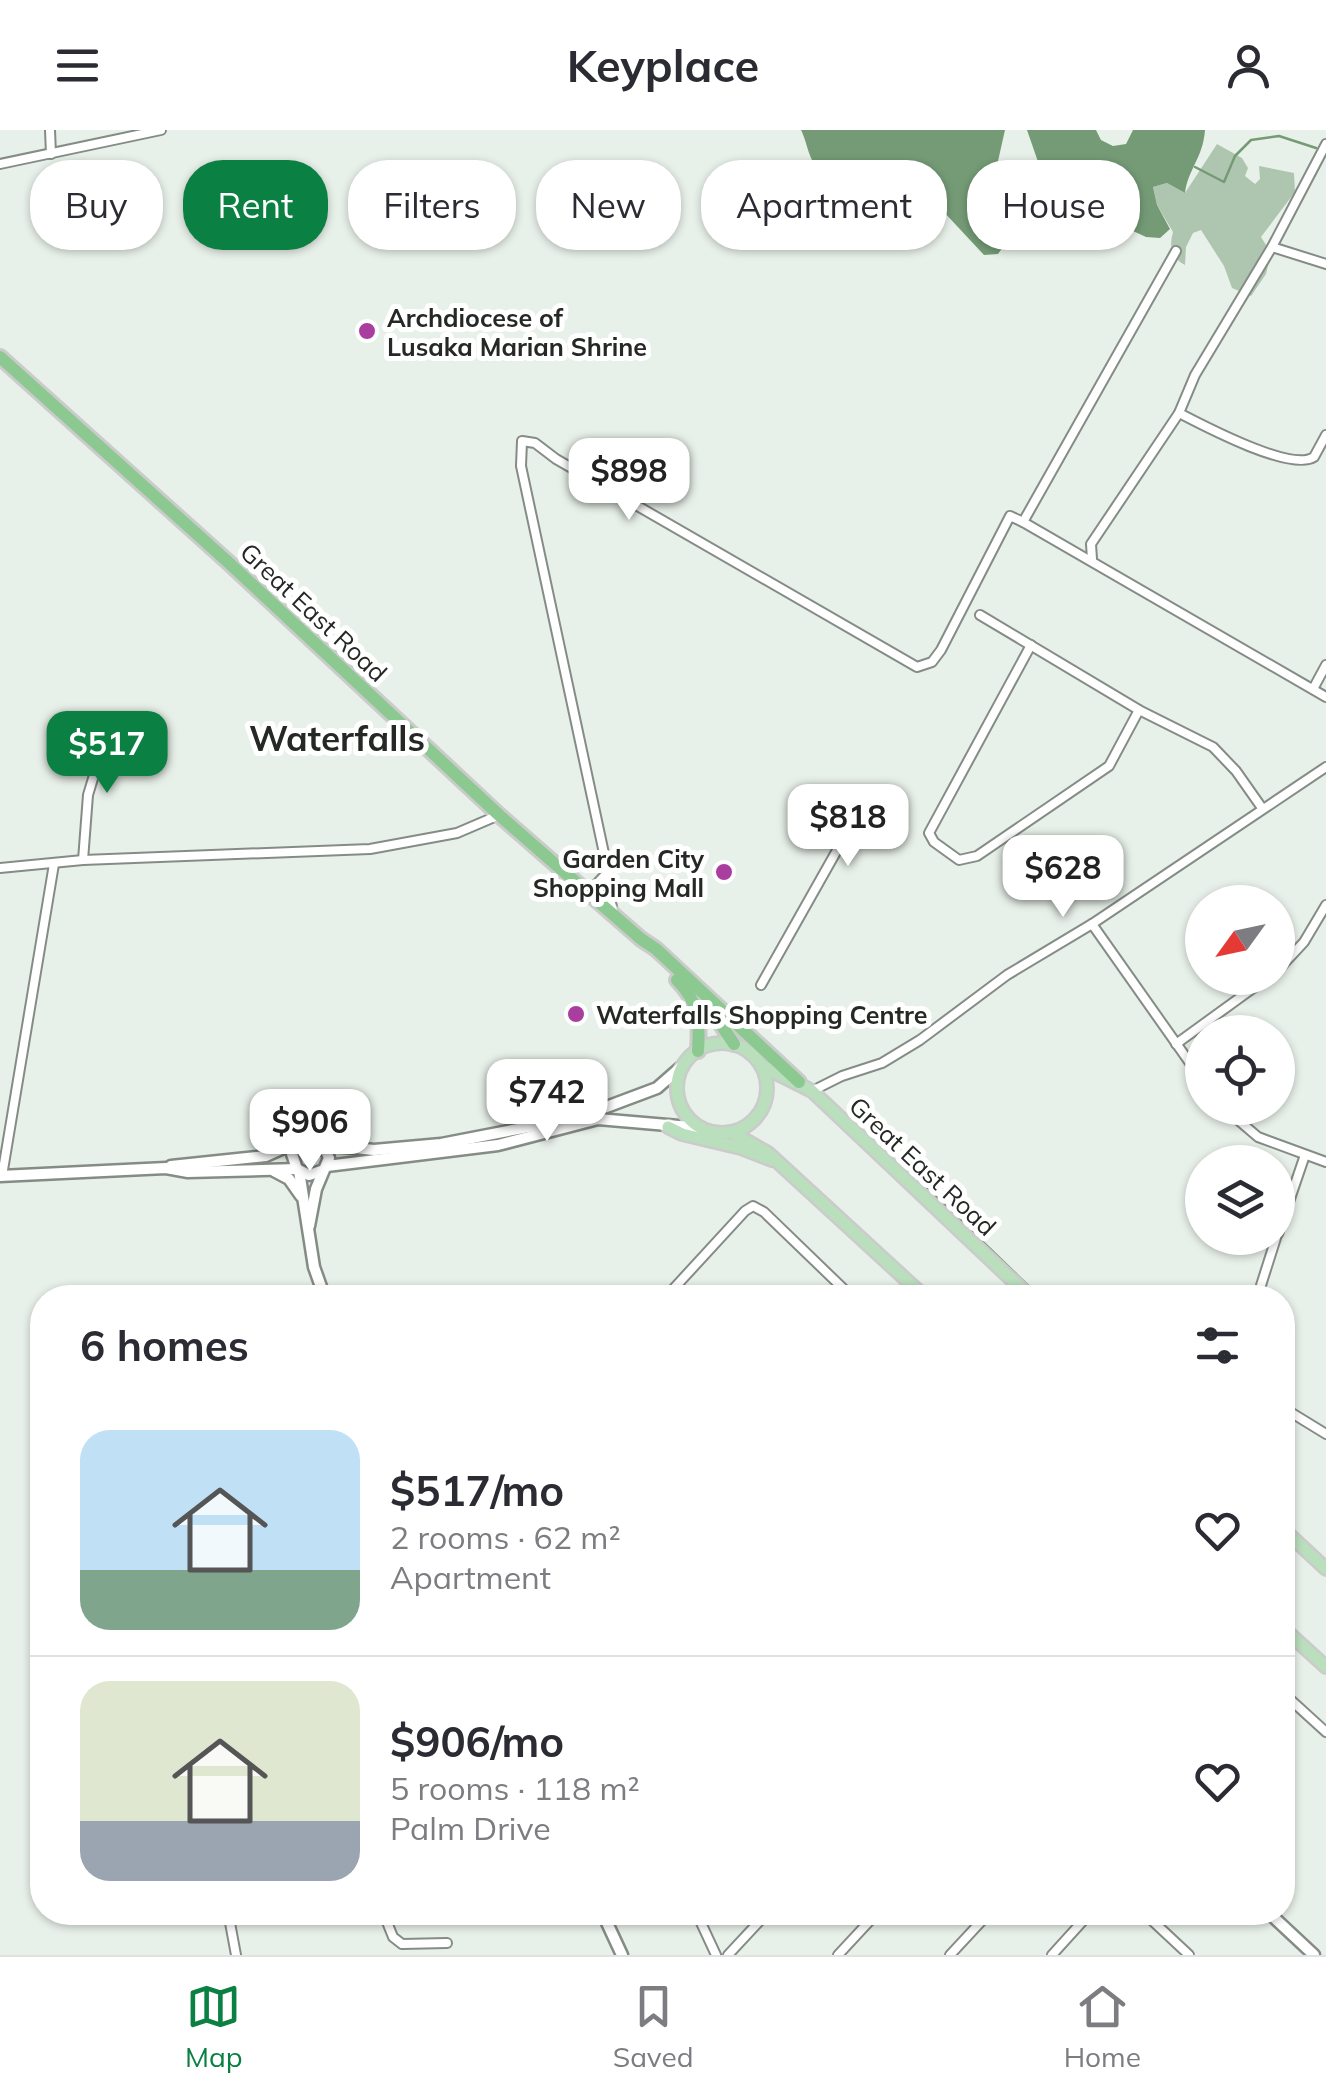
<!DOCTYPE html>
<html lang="en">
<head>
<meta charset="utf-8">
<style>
  :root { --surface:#fff; --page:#f2f2f3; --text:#2b2b33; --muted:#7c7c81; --line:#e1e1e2; --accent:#0b8043 }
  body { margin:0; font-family:Mulish,sans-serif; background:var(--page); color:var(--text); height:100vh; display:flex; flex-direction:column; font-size:38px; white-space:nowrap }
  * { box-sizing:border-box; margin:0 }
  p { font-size:32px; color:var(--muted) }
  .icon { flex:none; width:55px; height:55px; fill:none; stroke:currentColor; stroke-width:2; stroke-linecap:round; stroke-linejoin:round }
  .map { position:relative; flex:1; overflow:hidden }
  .panel { position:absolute; left:30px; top:1155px; width:1265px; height:640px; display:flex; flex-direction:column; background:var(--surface); border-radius:40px; box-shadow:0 2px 8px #0004 }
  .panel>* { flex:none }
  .banner { position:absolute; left:30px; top:30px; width:1268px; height:90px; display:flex; gap:20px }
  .needle { width:65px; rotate:237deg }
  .buttons { position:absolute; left:1185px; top:755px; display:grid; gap:20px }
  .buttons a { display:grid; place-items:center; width:110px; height:110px; border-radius:50%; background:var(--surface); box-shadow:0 2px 8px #0004; font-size:50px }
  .price { position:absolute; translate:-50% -85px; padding:0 22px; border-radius:20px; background:#fff; color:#222; font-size:32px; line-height:65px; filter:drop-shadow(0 2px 5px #0008) }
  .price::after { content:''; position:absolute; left:50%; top:60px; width:30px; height:22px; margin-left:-15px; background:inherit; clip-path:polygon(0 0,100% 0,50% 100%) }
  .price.active { background:var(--accent); color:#fff }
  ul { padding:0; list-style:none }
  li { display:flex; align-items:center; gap:30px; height:250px; padding:0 50px }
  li+li { border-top:2px solid var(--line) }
  li span { display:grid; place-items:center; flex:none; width:280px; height:200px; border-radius:30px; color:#555 }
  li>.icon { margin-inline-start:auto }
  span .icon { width:120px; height:120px; fill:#fffc; stroke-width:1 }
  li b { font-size:42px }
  h2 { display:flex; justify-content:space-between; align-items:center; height:120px; padding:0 50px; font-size:42px }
  .tag { padding:0 35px; border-radius:40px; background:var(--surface); box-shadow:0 2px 8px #0004; font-size:35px; line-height:90px }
  .tag.active { background:var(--accent); color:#fff }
  header { display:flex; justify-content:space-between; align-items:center; height:130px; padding:0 50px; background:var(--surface); font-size:45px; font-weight:700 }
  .tab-bar { display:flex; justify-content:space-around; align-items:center; height:140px; border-top:2px solid var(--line); background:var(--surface); font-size:28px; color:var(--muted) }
  .tab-bar a { display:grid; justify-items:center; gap:5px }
  .tab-bar .active { color:var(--accent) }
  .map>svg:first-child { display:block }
</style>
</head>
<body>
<header><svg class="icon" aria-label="menu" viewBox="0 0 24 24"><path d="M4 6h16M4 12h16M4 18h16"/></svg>Keyplace<svg class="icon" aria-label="person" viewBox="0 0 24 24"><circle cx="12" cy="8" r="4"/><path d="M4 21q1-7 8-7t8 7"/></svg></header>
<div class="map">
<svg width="1326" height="1825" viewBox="0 0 1326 1825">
  <rect width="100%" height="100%" fill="#e8f1e9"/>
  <path fill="#aec6af" d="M1217 14 1242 28 1248 38 1245 46 1255 54 1260 49 1259 36 1294 43 1295 62 1261 107 1271 123 1266 144 1251 166 1232 158 1224 136 1201 100 1193 103 1186 117 1185 135C1171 128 1169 116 1173 102L1157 75 1153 57 1167 53 1185 63Z"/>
  <path fill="#749b76" d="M801 0H1005L998 31 1018 48 1020 60 1026 64 1039 61 1044 49 1027 0H1096L1101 10 1113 16 1126 14 1133 0H1205C1203 28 1188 39 1185 63L1167 53 1153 57 1157 75 1170 99 1160 108 1146 107 1109 90 1084 96 1071 94 1059 88 1019 86C1009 99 1008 112 998 124L984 125 928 65C903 57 904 67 883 72 855 79 824 54 812 30 807 20 806 10 801 0Z"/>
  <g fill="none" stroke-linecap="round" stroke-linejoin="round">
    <g stroke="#749b76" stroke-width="2.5">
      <polyline points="1195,37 1224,52 1235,26 1251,10 1279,6 1316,18"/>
      <polyline points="890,1027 927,1058 1041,1168"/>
    </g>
    <defs>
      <g id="street">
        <polyline points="50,0 51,24"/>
        <polyline points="0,34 161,0"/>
        <polyline points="1272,117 1326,134"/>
        <polyline points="1176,121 1023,392 1326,567"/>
        <path d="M1179 283C1204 296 1291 342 1314 327L1326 305"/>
        <polyline points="1092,429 1091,414 1179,283 1195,245 1272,117 1326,14"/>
        <polyline points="980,485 1139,580 1213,617 1236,641 1262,678"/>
        <polyline points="1031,515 929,703 934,712 959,730 977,726 1109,636 1139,580"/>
        <polyline points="1313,559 1326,535"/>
        <polyline points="83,730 88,665 110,592"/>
        <polyline points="0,738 83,730 370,719 457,703 499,685"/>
        <polyline points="606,752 613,781"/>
        <polyline points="589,762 608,742"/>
        <polyline points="593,766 608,749 608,742 521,336 522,311 535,313 556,329 917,537 932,532 941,520 1010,386 1023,392"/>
        <polyline points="1092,794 1202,950"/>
        <polyline points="1278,840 1304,812 1326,775"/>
        <polyline points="761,855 871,660"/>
        <polyline points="1176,914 1267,848"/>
        <polyline points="812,961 842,946 882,933 920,910 1007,845 1092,794 1326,637"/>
        <polyline points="1224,978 1258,1007 1326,1032"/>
        <polyline points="2,1046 54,734"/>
        <polyline points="1278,1104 1305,1025"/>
        <polyline points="665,1168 745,1081 753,1076 764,1082 853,1168"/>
        <polyline points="1257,1168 1276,1108"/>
        <polyline points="1282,1277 1326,1304"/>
        <polyline points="1282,1562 1326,1602"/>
        <polyline points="228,1782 236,1825"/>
        <polyline points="383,1782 393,1807 402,1814 447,1813"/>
        <polyline points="696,1782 716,1825"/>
        <polyline points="1143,1782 1189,1825"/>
        <polyline points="728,1825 768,1782"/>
        <polyline points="838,1825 878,1782"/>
        <polyline points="950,1825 990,1782"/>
        <polyline points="1052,1825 1091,1782"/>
      </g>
      <g id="secondary">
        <polyline points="296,1014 292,1024 297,1039 309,1045 321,1041"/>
        <polyline points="326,1015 374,1020 441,1014 559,991 593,982 657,958 681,937"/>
        <polyline points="171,1036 266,1026 306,1008 321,1010 329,1028 316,1059 309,1096"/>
        <polyline points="327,1036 498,1015 598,989 702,998"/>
        <polyline points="274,1041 289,1049 301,1066"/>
        <polyline points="299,1041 314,1137 325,1168"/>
        <polyline points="0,1046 166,1038 188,1042 297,1039"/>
        <polyline points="602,1782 622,1825"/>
        <polyline points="1268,1782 1314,1825"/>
      </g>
      <g id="primary">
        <circle cx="722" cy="958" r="45"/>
        <polyline points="762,936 812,961 1031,1168"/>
        <polyline points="668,997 682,1004 741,1018 772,1030"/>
        <polyline points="731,1002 768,1023 926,1168"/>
        <polyline points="1282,1398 1326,1439"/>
        <polyline points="1282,1497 1326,1537"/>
      </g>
      <g id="highway">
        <polyline points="0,227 228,432 499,685 641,809 656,819 799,952"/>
        <path d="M677 850C699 872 700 891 698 921"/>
        <polyline points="708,875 734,914"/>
      </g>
    </defs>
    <use href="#street" stroke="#858c85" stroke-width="12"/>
    <use href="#secondary" stroke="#858c85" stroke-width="15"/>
    <use href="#primary" stroke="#cbcbcb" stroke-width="16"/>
    <use href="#highway" stroke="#cbcbcb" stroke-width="18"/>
    <use href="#street" stroke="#fff" stroke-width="8"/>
    <use href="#secondary" stroke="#fff" stroke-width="10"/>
    <use href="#primary" stroke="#badfbd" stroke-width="11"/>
    <use href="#highway" stroke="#8cc991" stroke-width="12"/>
  </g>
  <g fill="#a93e9f" stroke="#fff" stroke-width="4">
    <circle cx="367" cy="201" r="10"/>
    <circle cx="724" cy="742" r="10"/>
    <circle cx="576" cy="884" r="10"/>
  </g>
  <g text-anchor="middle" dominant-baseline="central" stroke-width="10" stroke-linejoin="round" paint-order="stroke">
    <g font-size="25" font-weight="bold" fill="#252825" stroke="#fff" text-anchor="start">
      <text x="387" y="187">Archdiocese of<tspan x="387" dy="29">Lusaka Marian Shrine</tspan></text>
      <text x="704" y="728" text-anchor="end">Garden City<tspan x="704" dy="29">Shopping Mall</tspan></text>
      <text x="596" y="884">Waterfalls Shopping Centre</text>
    </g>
    <g font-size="25" fill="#252825" stroke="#fff">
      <text transform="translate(314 482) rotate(43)">Great East Road</text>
      <text transform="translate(923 1036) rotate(43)">Great East Road</text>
    </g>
    <g font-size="35" font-weight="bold" fill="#252825" stroke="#fff">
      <text x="337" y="608">Waterfalls</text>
    </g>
  </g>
</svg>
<div class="buttons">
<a><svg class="needle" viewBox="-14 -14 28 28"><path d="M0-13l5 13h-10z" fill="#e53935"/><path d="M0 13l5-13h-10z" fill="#7c7c81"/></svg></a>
<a><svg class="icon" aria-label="locate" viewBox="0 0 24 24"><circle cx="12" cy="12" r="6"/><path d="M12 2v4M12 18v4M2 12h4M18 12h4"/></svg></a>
<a><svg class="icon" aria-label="layers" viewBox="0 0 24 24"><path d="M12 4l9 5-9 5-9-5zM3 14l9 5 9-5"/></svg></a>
</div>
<b class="price" style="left:629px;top:393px">$898</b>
<b class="price active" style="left:107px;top:666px">$517</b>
<b class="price" style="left:848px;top:739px">$818</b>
<b class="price" style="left:1063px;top:790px">$628</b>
<b class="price" style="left:547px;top:1014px">$742</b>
<b class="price" style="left:310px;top:1044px">$906</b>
<div class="banner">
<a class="tag">Buy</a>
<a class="tag active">Rent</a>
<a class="tag">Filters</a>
<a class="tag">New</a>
<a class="tag">Apartment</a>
<a class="tag">House</a>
</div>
<section class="panel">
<h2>6 homes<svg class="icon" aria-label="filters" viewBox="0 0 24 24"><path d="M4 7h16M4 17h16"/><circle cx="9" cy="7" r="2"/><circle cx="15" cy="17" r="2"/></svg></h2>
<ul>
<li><span style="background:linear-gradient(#bfe0f5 70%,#7fa58c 0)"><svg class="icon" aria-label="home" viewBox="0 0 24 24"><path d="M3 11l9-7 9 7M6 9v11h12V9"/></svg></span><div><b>$517/mo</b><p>2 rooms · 62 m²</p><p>Apartment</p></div><svg class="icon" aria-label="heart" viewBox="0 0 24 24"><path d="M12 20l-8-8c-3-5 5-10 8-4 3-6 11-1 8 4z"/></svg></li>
<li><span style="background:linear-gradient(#dfe7d0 70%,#9aa5b1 0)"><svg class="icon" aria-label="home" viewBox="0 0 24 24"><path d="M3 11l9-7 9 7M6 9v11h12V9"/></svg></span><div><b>$906/mo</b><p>5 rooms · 118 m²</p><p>Palm Drive</p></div><svg class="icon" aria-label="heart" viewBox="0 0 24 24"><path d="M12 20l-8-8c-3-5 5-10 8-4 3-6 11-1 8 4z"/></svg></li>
</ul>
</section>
</div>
<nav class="tab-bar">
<a class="active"><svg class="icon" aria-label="map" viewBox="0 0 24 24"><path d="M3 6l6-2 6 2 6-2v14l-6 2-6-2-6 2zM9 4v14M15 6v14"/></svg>Map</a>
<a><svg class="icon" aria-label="saved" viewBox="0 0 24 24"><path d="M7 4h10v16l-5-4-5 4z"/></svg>Saved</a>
<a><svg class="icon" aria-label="home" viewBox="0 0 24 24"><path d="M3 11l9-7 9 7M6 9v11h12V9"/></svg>Home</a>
</nav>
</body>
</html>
